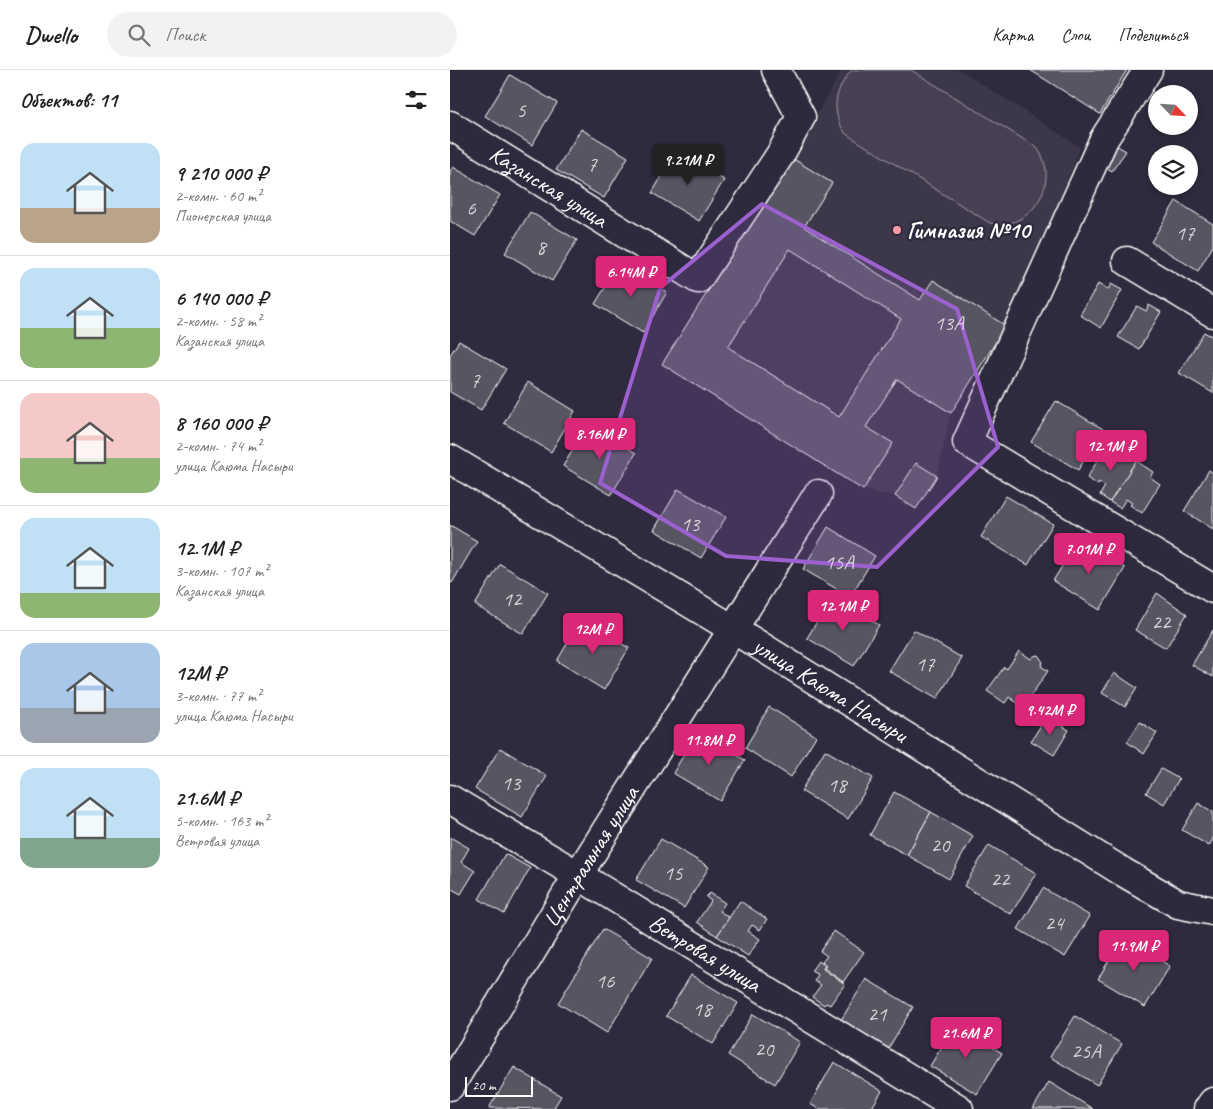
<!DOCTYPE html>
<html lang="ru">
<head>
<meta charset="utf-8">
<style>
  :root { --surface:#fff; --page:#f2f2f2; --text:#222; --muted:#767676; --line:#e0e0e0; --accent:#db2777 }
  body { margin:0; font-family:Caveat,sans-serif; background:var(--page); color:var(--text); height:100vh; display:flex; flex-direction:column; font-size:19px; white-space:nowrap }
  * { box-sizing:border-box; margin:0 }
  p { font-size:16px; color:var(--muted) }
  .icon { flex:none; width:28px; height:28px; fill:none; stroke:currentColor; stroke-width:2; stroke-linecap:round; stroke-linejoin:round }
  .map { position:relative; flex:1; overflow:hidden }
  .panel { display:flex; flex-direction:column; background:var(--surface); width:450px }
  .panel>* { flex:none }
  .needle { width:32px; rotate:115deg }
  .controls { position:absolute; left:698px; top:15px; display:grid; gap:10px }
  .controls a { display:grid; place-items:center; width:50px; height:50px; border-radius:50%; background:var(--surface); box-shadow:0 2px 8px #0003; font-size:25px }
  .scale { position:absolute; left:15px; bottom:12px; width:68px; box-sizing:border-box; padding-left:5px; border:2px solid #fff; border-top:0; font-size:14px; line-height:18px; white-space:nowrap; color:#fff; -webkit-text-stroke:4px #2f2a3d; paint-order:stroke }
  .price { position:absolute; translate:-50% -42px; padding:0 11px; border-radius:5px; background:var(--accent); color:#fff; font-size:16px; line-height:32px; filter:drop-shadow(0 1px 2px #0008) }
  .price::after { content:''; position:absolute; left:50%; top:30px; width:15px; height:11px; margin-left:-8px; background:inherit; clip-path:polygon(0 0,100% 0,50% 100%) }
  .price.on { background:#222; color:#fff }
  ul { padding:0; list-style:none }
  li { display:flex; align-items:center; gap:15px; height:125px; padding:0 20px }
  li+li { border-top:1px solid var(--line) }
  li span { display:grid; place-items:center; flex:none; width:140px; height:100px; border-radius:15px; color:#555 }
  li>.icon { margin-inline-start:auto }
  span .icon { width:60px; height:60px; fill:#fffc; stroke-width:1 }
  li b { font-size:21px }
  h2 { display:flex; justify-content:space-between; align-items:center; height:60px; padding:0 20px; font-size:21px }
  header { display:flex; align-items:center; gap:30px; box-sizing:border-box; height:70px; padding:0 25px; background:var(--surface); border-bottom:1px solid var(--line) }
  header strong { font-size:24px }
  nav { display:flex; gap:28px; margin-inline-start:auto; font-size:18px }
  .search { width:350px; height:45px; background:var(--page); display:flex; align-items:center; gap:12px; box-sizing:border-box; padding:0 18px; border-radius:28px; color:var(--muted); font-size:19px }
  main { display:flex; flex:1; min-height:0 }
  .map>svg:first-child { display:block }
</style>
</head>
<body>
<header>
<strong>Dwello</strong>
<div class="search"><svg class="icon" aria-label="search" viewBox="0 0 24 24"><circle cx="10" cy="10" r="6"/><path d="M15 15l6 6"/></svg>Поиск</div>
<nav><a>Карта</a><a>Слои</a><a>Поделиться</a></nav>
</header>
<main>
<section class="panel">
<h2>Объектов: 11<svg class="icon" aria-label="filters" viewBox="0 0 24 24"><path d="M4 7h16M4 17h16"/><circle cx="9" cy="7" r="2"/><circle cx="15" cy="17" r="2"/></svg></h2>
<ul>
<li><span style="background:linear-gradient(#bfe0f5 65%,#b9a48a 0)"><svg class="icon" aria-label="home" viewBox="0 0 24 24"><path d="M3 11l9-7 9 7M6 9v11h12V9"/></svg></span><div><b>9 210 000 ₽</b><p>2-комн. · 60 m²</p><p>Пионерская улица</p></div></li>
<li><span style="background:linear-gradient(#bfe0f5 60%,#8fb573 0)"><svg class="icon" aria-label="home" viewBox="0 0 24 24"><path d="M3 11l9-7 9 7M6 9v11h12V9"/></svg></span><div><b>6 140 000 ₽</b><p>2-комн. · 58 m²</p><p>Казанская улица</p></div></li>
<li><span style="background:linear-gradient(#f6c9c9 65%,#8fb573 0)"><svg class="icon" aria-label="home" viewBox="0 0 24 24"><path d="M3 11l9-7 9 7M6 9v11h12V9"/></svg></span><div><b>8 160 000 ₽</b><p>2-комн. · 74 m²</p><p>улица Каюма Насыри</p></div></li>
<li><span style="background:linear-gradient(#bfe0f5 75%,#8fb573 0)"><svg class="icon" aria-label="home" viewBox="0 0 24 24"><path d="M3 11l9-7 9 7M6 9v11h12V9"/></svg></span><div><b>12.1M ₽</b><p>3-комн. · 107 m²</p><p>Казанская улица</p></div></li>
<li><span style="background:linear-gradient(#a9c7e8 65%,#9aa5b1 0)"><svg class="icon" aria-label="home" viewBox="0 0 24 24"><path d="M3 11l9-7 9 7M6 9v11h12V9"/></svg></span><div><b>12M ₽</b><p>3-комн. · 77 m²</p><p>улица Каюма Насыри</p></div></li>
<li><span style="background:linear-gradient(#bfe0f5 70%,#7fa58c 0)"><svg class="icon" aria-label="home" viewBox="0 0 24 24"><path d="M3 11l9-7 9 7M6 9v11h12V9"/></svg></span><div><b>21.6M ₽</b><p>5-комн. · 163 m²</p><p>Ветровая улица</p></div></li>
</ul>
</section>
<div class="map">
<svg width="763" height="1039" viewBox="0 0 763 1039">
  <rect width="100%" height="100%" fill="#2f2a3d"/>
  <filter id="ink" filterUnits="userSpaceOnUse"><feTurbulence type="fractalNoise" baseFrequency=".02" numOctaves="2"/><feDisplacementMap in="SourceGraphic" scale="10" xChannelSelector="R" yChannelSelector="G"/><feConvolveMatrix kernelMatrix="1 2 1 2 8 2 1 2 1" color-interpolation-filters="sRGB"/></filter>
  <g filter="url(#ink)">
    <polygon fill="#3c3749" points="392,0 510,0 630,77 571,232 501,343 487,406 466,439 445,426 413,420 212,294 342,88"/>
    <path fill="#464152" stroke="#a2a0a8" d="M402 0H461L586 77C609 104 590 148 556 154 551 155 545 154 540 153L396 64C380 42 384 20 402 0Z"/>
    <g fill="#595564" stroke="#fff" fill-rule="evenodd">
      <polygon points="580,0 677,0 650,44"/>
      <polygon points="60,5 107,33 82,75 35,46"/>
      <polygon points="131,59 178,87 154,128 106,100"/>
      <polygon points="664,74 676,81 662,101 651,94"/>
      <polygon points="226,82 274,110 249,151 202,123"/>
      <path d="M342 88 382 113 354 157 470 230 483 210 556 256 501 343 447 309 416 357 443 373 413 420 212 294ZM340 179 451 249 389 347 278 277Z"/>
      <polygon points="3,97 50,125 25,166 0,151 0,101"/>
      <polygon points="726,131 763,154 763,176 748,201 701,172"/>
      <polygon points="80,142 127,170 102,211 55,183"/>
      <polygon points="170,193 217,222 193,263 145,234"/>
      <polygon points="648,214 658,220 661,214 672,220 651,258 630,245"/>
      <polygon points="699,235 711,242 689,279 668,267 687,236 696,241"/>
      <polygon points="754,262 763,267 763,323 729,303"/>
      <polygon points="9,271 56,299 31,340 0,322 0,285"/>
      <polygon points="78,312 125,341 101,382 54,353"/>
      <polygon points="606,331 653,359 628,400 581,372"/>
      <polygon points="138,355 186,383 161,425 113,396"/>
      <polygon points="655,378 665,385 668,379 686,391 660,432 650,425 655,416 649,412 648,415 637,408"/>
      <polygon points="686,391 703,402 700,407 710,414 692,443 680,435 682,433 676,429 670,438 660,432"/>
      <polygon points="466,393 487,406 466,439 445,426"/>
      <polygon points="759,400 763,403 763,459 734,441"/>
      <polygon points="228,419 276,447 251,488 204,460"/>
      <polygon points="556,426 603,454 578,495 531,467"/>
      <polygon points="0,455 27,471 2,513 0,511"/>
      <polygon points="378,457 425,486 400,527 353,499"/>
      <polygon points="628,470 675,498 650,540 603,511"/>
      <polygon points="50,494 98,523 73,564 25,535"/>
      <polygon points="707,523 737,544 716,578 685,560"/>
      <polygon points="382,527 429,555 404,596 357,568"/>
      <polygon points="131,550 179,578 154,620 107,591"/>
      <polygon points="464,560 512,588 487,629 439,601"/>
      <polygon points="763,560 763,607 742,595"/>
      <polygon points="569,581 581,589 584,586 588,585 593,592 591,596 598,601 573,637 559,627 555,633 537,621 554,597 557,599"/>
      <polygon points="664,603 687,618 675,637 652,623"/>
      <polygon points="319,637 366,666 341,707 295,678"/>
      <polygon points="596,647 619,660 604,685 581,671"/>
      <polygon points="690,652 707,663 694,684 677,672"/>
      <polygon points="247,662 295,690 270,731 223,703"/>
      <polygon points="50,678 97,706 72,747 25,719"/>
      <polygon points="375,680 423,708 398,749 351,721"/>
      <polygon points="711,699 729,709 714,734 696,723"/>
      <polygon points="444,722 481,742 457,785 420,765"/>
      <polygon points="748,733 763,742 763,769 759,776 732,760"/>
      <polygon points="481,742 523,766 499,809 457,785"/>
      <polygon points="0,767 19,778 11,792 25,801 11,824 0,818"/>
      <polygon points="211,769 259,797 234,838 186,810"/>
      <polygon points="539,775 586,803 561,844 514,816"/>
      <polygon points="55,784 80,798 54,844 29,829"/>
      <polygon points="593,818 640,846 615,887 568,859"/>
      <polygon points="260,823 275,833 270,841 279,848 267,866 247,852 261,831 256,827"/>
      <polygon points="290,831 317,849 310,860 302,855 298,861 310,869 298,886 267,866"/>
      <polygon points="153,859 202,888 157,963 108,933"/>
      <polygon points="384,861 414,882 393,912 374,898 376,895 372,892 377,886 370,881"/>
      <polygon points="672,868 720,896 695,937 648,909"/>
      <polygon points="368,891 375,895 373,899 395,914 380,935 376,933 374,935 362,927 371,915 364,911 368,905 361,901"/>
      <polygon points="241,905 288,933 263,974 216,946"/>
      <polygon points="416,909 463,937 438,979 391,950"/>
      <polygon points="303,944 350,972 325,1014 278,985"/>
      <polygon points="625,946 672,974 647,1015 600,987"/>
      <polygon points="505,955 552,983 527,1024 480,996"/>
      <polygon points="384,992 432,1021 421,1039 369,1039 360,1034"/>
      <polygon points="64,997 111,1026 103,1039 39,1038"/>
      <polygon points="599,1012 643,1039 583,1039"/>
    </g>
    <g fill="none" stroke-linecap="round" stroke-linejoin="round">
      <defs>
        <g id="minor">
          <polyline points="698,0 654,69 517,372 763,519"/>
          <path id="s1" d="M0 55 248 209 330 85 351 47 326 0"/>
          <polyline points="677,191 763,243"/>
          <path id="s2" d="M0 729 128 805 509 1039"/>
          <path id="s3" d="M0 1016 128 805 368 424"/>
          <polyline points="758,1039 763,1032"/>
        </g>
        <g id="major">
          <path id="s4" d="M0 389 283 559 673 802 728 834 763 841"/>
        </g>
      </defs>
      <use href="#minor" stroke="#fff" stroke-width="31"/>
      <use href="#major" stroke="#fff" stroke-width="31"/>
      <use href="#minor" stroke="#2f2a3d" stroke-width="28"/>
      <use href="#major" stroke="#2f2a3d" stroke-width="28"/>
    </g>
  </g>
  <path fill="#9c61cf" fill-opacity="0.2" stroke="#9c61cf" stroke-width="4" stroke-linejoin="round" d="M312 134 507 239 548 377 427 497 276 486 150 413 210 218Z"/>
  <circle fill="#ff9aa2" stroke="#2f2a3d" stroke-width="2" cx="447" cy="160" r="5"/>
  <g text-anchor="middle" dominant-baseline="central" stroke-width="4.5" stroke-linejoin="round" paint-order="stroke">
    <g font-size="21" fill="#d6d4d8">
      <text x="71" y="40">5</text>
      <text x="142" y="94">7</text>
      <text x="21" y="138">6</text>
      <text x="735" y="163">17</text>
      <text x="91" y="177">8</text>
      <text x="499" y="253">13А</text>
      <text x="25" y="310">7</text>
      <text x="240" y="454">13</text>
      <text x="389" y="492">15А</text>
      <text x="62" y="529">12</text>
      <text x="711" y="552">22</text>
      <text x="475" y="594">17</text>
      <text x="61" y="713">13</text>
      <text x="387" y="715">18</text>
      <text x="490" y="775">20</text>
      <text x="223" y="803">15</text>
      <text x="550" y="809">22</text>
      <text x="604" y="853">24</text>
      <text x="155" y="911">16</text>
      <text x="252" y="939">18</text>
      <text x="427" y="944">21</text>
      <text x="314" y="979">20</text>
      <text x="636" y="981">25А</text>
    </g>
    <g font-size="24" fill="#fff" stroke="#2f2a3d">
      <text stroke="none"><textPath href="#s1" startOffset="116">Казанская улица</textPath></text>
      <text stroke="none"><textPath href="#s4" startOffset="445">улица Каюма Насыри</textPath></text>
      <text stroke="none"><textPath href="#s3" startOffset="269">Центральная улица</textPath></text>
      <text stroke="none"><textPath href="#s2" startOffset="298">Ветровая улица</textPath></text>
    </g>
    <g font-size="24" font-weight="bold" fill="#fff" stroke="#2f2a3d" text-anchor="start">
      <text x="457" y="160">Гимназия №10</text>
    </g>
  </g>
</svg>
<div class="controls">
<a><svg class="needle" viewBox="-14 -14 28 28"><path d="M0-13l5 13h-10z" fill="#e53935"/><path d="M0 13l5-13h-10z" fill="#767676"/></svg></a>
<a><svg class="icon" aria-label="layers" viewBox="0 0 24 24"><path d="M12 4l9 5-9 5-9-5zM3 14l9 5 9-5"/></svg></a>
</div>
<div class="scale">20 m</div>
<b class="price on" style="left:238px;top:116px">9.21M ₽</b>
<b class="price" style="left:181px;top:228px">6.14M ₽</b>
<b class="price" style="left:150px;top:390px">8.16M ₽</b>
<b class="price" style="left:661px;top:402px">12.1M ₽</b>
<b class="price" style="left:639px;top:505px">7.01M ₽</b>
<b class="price" style="left:393px;top:562px">12.1M ₽</b>
<b class="price" style="left:143px;top:585px">12M ₽</b>
<b class="price" style="left:600px;top:666px">9.42M ₽</b>
<b class="price" style="left:259px;top:696px">11.8M ₽</b>
<b class="price" style="left:684px;top:902px">11.9M ₽</b>
<b class="price" style="left:516px;top:989px">21.6M ₽</b>
</div>
</main>
</body>
</html>
